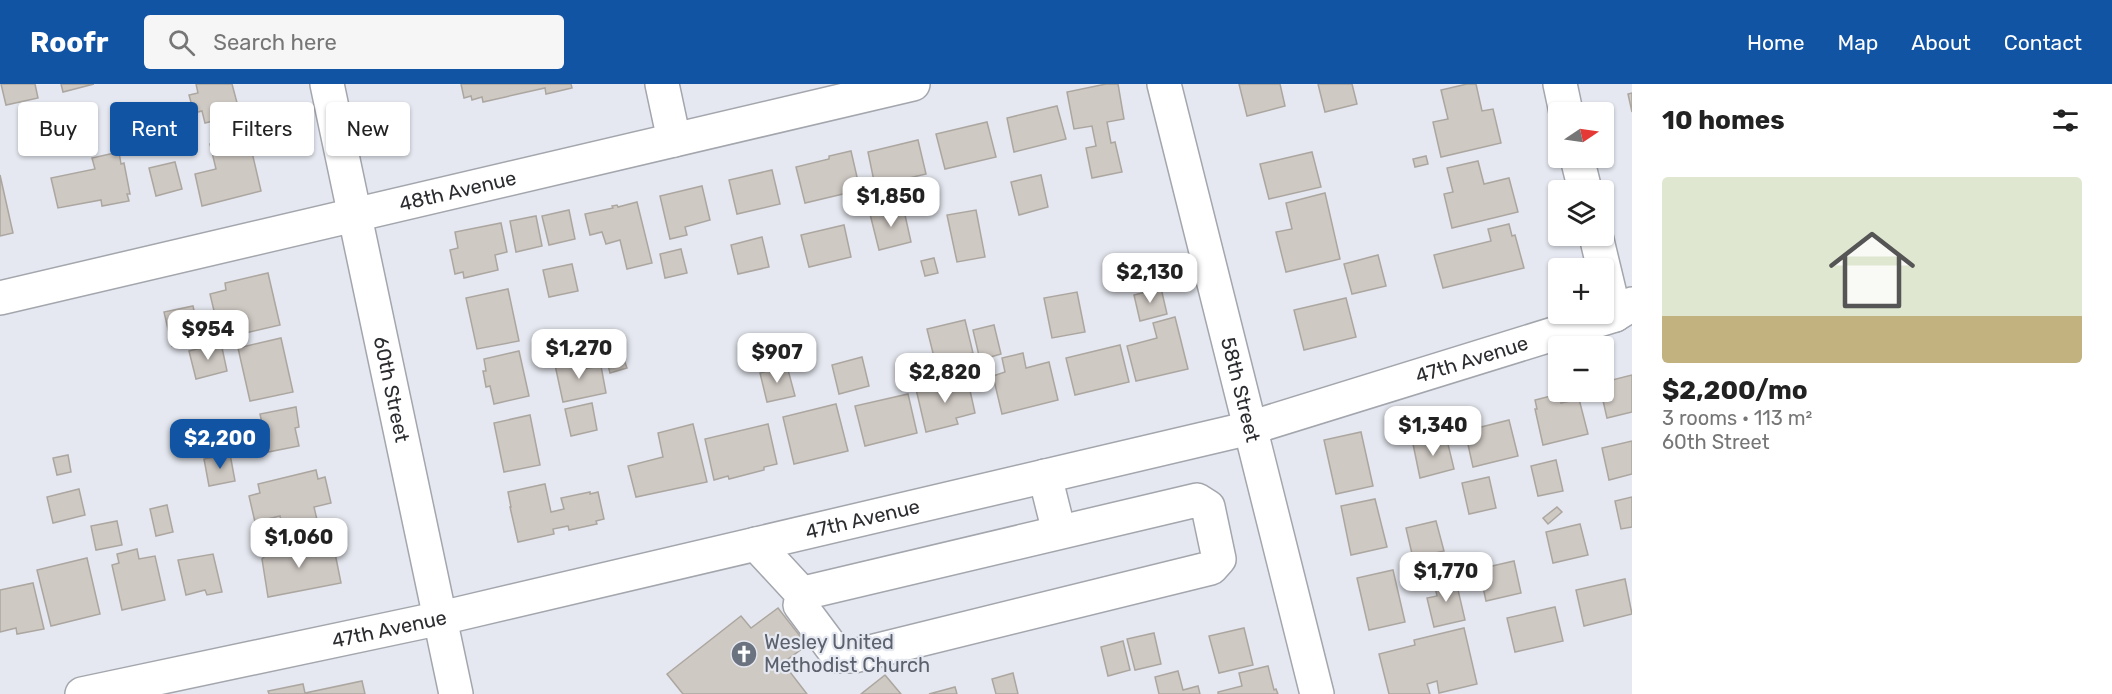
<!DOCTYPE html>
<html lang="en">
<head>
<meta charset="utf-8">
<style>
  :root { --surface:#fff; --page:#f6f6f6; --text:#222; --muted:#767676; --accent:#1254a4 }
  body { margin:0; font-family:Rubik,sans-serif; background:var(--page); color:var(--text); height:100vh; display:flex; flex-direction:column; font-size:22px; white-space:nowrap }
  * { box-sizing:border-box; margin:0 }
  p { font-size:20px; color:var(--muted) }
  .icon { flex:none; width:33px; height:33px; fill:none; stroke:currentColor; stroke-width:2; stroke-linecap:round; stroke-linejoin:round }
  .map { position:relative; flex:1; overflow:hidden }
  .details { display:flex; flex-direction:column; background:var(--surface); width:480px }
  .details>* { flex:none }
  .banner { position:absolute; left:18px; top:18px; width:570px; height:54px; display:flex; gap:12px }
  .needle { width:39px; rotate:77deg }
  .controls { position:absolute; left:1548px; top:18px; display:grid; gap:12px }
  .controls a { display:grid; place-items:center; width:66px; height:66px; border-radius:6px; background:var(--surface); box-shadow:0 2px 4px #0004; font-size:30px }
  .price { position:absolute; translate:-50% -51px; padding:0 14px; border-radius:12px; background:#fff; color:#222; font-size:20px; line-height:39px; filter:drop-shadow(0 2px 3px #0008) }
  .price::after { content:''; position:absolute; left:50%; top:36px; width:18px; height:14px; margin-left:-9px; background:inherit; clip-path:polygon(0 0,100% 0,50% 100%) }
  .price.current { background:var(--accent); color:#fff }
  ul { padding:0; list-style:none }
  li { display:grid; align-content:center; gap:12px; height:318px; padding:0 30px }
  li span { display:grid; place-items:center; height:186px; border-radius:6px; color:#555 }
  li>.icon { margin-inline-start:auto }
  span .icon { width:108px; height:108px; fill:#fffc; stroke-width:1 }
  li b { font-size:26px }
  h2 { display:flex; justify-content:space-between; align-items:center; height:72px; padding:0 30px; font-size:26px }
  .chip { padding:0 21px; border-radius:6px; background:var(--surface); box-shadow:0 2px 4px #0004; font-size:21px; line-height:54px }
  .chip.current { background:var(--accent); color:#fff }
  header { display:flex; align-items:center; gap:36px; box-sizing:border-box; height:84px; padding:0 30px; background:var(--accent); color:#fff }
  header strong { font-size:28px }
  nav { display:flex; gap:33px; margin-inline-start:auto; font-size:21px }
  .search { width:420px; height:54px; background:var(--page); display:flex; align-items:center; gap:15px; box-sizing:border-box; padding:0 21px; border-radius:6px; color:var(--muted); font-size:22px }
  main { display:flex; flex:1; min-height:0 }
  .map>svg:first-child { display:block }
</style>
</head>
<body>
<header>
<strong>Roofr</strong>
<div class="search"><svg class="icon" aria-label="search" viewBox="0 0 24 24"><circle cx="10" cy="10" r="6"/><path d="M15 15l6 6"/></svg>Search here</div>
<nav><a>Home</a><a>Map</a><a>About</a><a>Contact</a></nav>
</header>
<main>
<div class="map">
<svg width="1632" height="610" viewBox="0 0 1632 610">
  <rect width="100%" height="100%" fill="#e5e8f0"/>
  <g fill="#cfc9c3" stroke="#aca6a0" stroke-width="1.5">
    <polygon points="1,0 35,0 38,14 6,21"/>
    <polygon points="61,0 94,0 63,8"/>
    <polygon points="196,0 232,0 240,30 205,39 202,27 194,29 189,11 198,9"/>
    <polygon points="461,0 571,0 572,4 546,10 545,4 483,18 482,13 472,16 471,12 464,14"/>
    <polygon points="1106,0 1118,0 1124,35 1107,38 1111,59 1115,58 1122,88 1092,94 1086,64 1096,62 1092,42 1074,45 1067,8"/>
    <polygon points="1239,0 1280,0 1285,22 1247,32"/>
    <polygon points="1318,0 1352,0 1357,20 1325,28"/>
    <polygon points="1467,0 1476,0 1482,27 1493,25 1501,59 1441,73 1433,38 1448,35 1441,6"/>
    <polygon points="1632,9 1632,28 1628,10"/>
    <polygon points="1057,22 1066,55 1014,68 1007,34"/>
    <polygon points="189,34 195,55 164,63 158,43"/>
    <polygon points="987,38 996,73 945,85 936,50"/>
    <polygon points="248,51 261,107 202,122 195,90 216,85 210,60"/>
    <polygon points="918,56 926,90 875,102 868,68"/>
    <polygon points="851,67 860,106 805,119 796,83 829,75 829,72"/>
    <polygon points="119,68 121,80 124,79 130,110 127,110 129,117 102,122 101,116 58,124 51,94 95,85 92,74"/>
    <polygon points="1312,68 1321,103 1269,115 1260,80"/>
    <polygon points="1426,72 1428,80 1415,83 1413,75"/>
    <polygon points="1478,77 1484,100 1509,94 1518,128 1452,144 1444,110 1453,108 1447,84"/>
    <polygon points="175,78 182,105 156,112 149,84"/>
    <polygon points="772,86 780,120 737,130 729,96"/>
    <polygon points="0,91 13,149 0,152"/>
    <polygon points="1041,91 1048,123 1019,131 1011,98"/>
    <polygon points="702,102 710,136 685,143 687,151 670,155 660,112"/>
    <polygon points="1325,109 1340,175 1286,188 1276,148 1292,145 1286,119"/>
    <polygon points="637,118 652,179 627,185 620,156 606,160 602,148 590,151 585,130 613,124 612,122 617,121 618,123"/>
    <polygon points="903,122 911,158 879,166 870,130"/>
    <polygon points="569,126 575,155 549,161 542,132"/>
    <polygon points="976,126 985,173 957,178 947,131"/>
    <polygon points="536,132 542,162 516,168 510,137"/>
    <polygon points="501,139 507,168 495,171 498,186 464,194 463,188 455,190 450,166 458,164 455,148"/>
    <polygon points="1509,140 1512,152 1515,151 1524,184 1443,204 1434,171 1491,157 1488,145"/>
    <polygon points="844,141 851,173 809,183 801,151"/>
    <polygon points="762,153 769,183 738,190 731,161"/>
    <polygon points="681,165 687,189 665,194 660,170"/>
    <polygon points="1378,171 1386,202 1352,210 1344,180"/>
    <polygon points="934,174 938,189 925,192 921,177"/>
    <polygon points="572,180 578,207 549,213 543,186"/>
    <polygon points="268,189 280,241 237,251 231,227 215,231 210,210 226,206 225,199"/>
    <polygon points="1161,204 1167,230 1140,237 1134,211"/>
    <polygon points="508,205 519,257 477,265 466,214"/>
    <polygon points="1077,208 1085,248 1052,254 1044,214"/>
    <polygon points="1346,214 1356,253 1304,266 1294,226"/>
    <polygon points="193,222 200,255 172,262 164,228"/>
    <polygon points="1175,233 1188,285 1136,297 1127,262 1157,254 1153,239"/>
    <polygon points="965,236 973,269 935,277 927,245"/>
    <polygon points="994,241 1001,270 980,276 973,246"/>
    <polygon points="281,254 293,308 250,317 238,264"/>
    <polygon points="221,259 227,287 196,295 189,267"/>
    <polygon points="1120,261 1129,298 1075,311 1066,274"/>
    <polygon points="519,267 529,312 494,320 490,302 486,303 483,287 486,287 484,275"/>
    <polygon points="1023,269 1026,284 1049,278 1058,316 1002,330 993,292 1005,288 1002,274"/>
    <polygon points="581,273 584,285 601,282 606,309 563,318 555,281 560,280 560,278"/>
    <polygon points="623,273 627,284 610,289 607,277"/>
    <polygon points="862,273 869,302 839,310 832,281"/>
    <polygon points="787,282 795,312 767,318 760,289"/>
    <polygon points="1632,291 1632,328 1607,334 1601,308 1604,308 1604,298"/>
    <polygon points="967,293 975,329 956,334 958,340 926,348 916,305"/>
    <polygon points="908,310 917,349 865,362 855,322"/>
    <polygon points="1559,310 1561,319 1579,315 1588,350 1543,361 1535,325 1537,325 1535,316"/>
    <polygon points="592,319 597,346 571,352 565,325"/>
    <polygon points="836,320 848,367 794,380 783,333"/>
    <polygon points="296,323 299,343 295,344 299,362 268,368 260,330"/>
    <polygon points="530,331 540,381 504,388 494,339"/>
    <polygon points="1509,336 1518,372 1473,383 1465,347"/>
    <polygon points="693,340 707,398 636,413 628,382 663,373 658,349"/>
    <polygon points="768,340 777,380 764,383 764,386 729,395 728,392 714,396 705,355"/>
    <polygon points="1361,348 1373,402 1336,410 1324,356"/>
    <polygon points="1446,352 1454,385 1420,394 1413,360"/>
    <polygon points="1632,357 1632,390 1609,396 1602,364"/>
    <polygon points="230,370 235,397 209,402 204,375"/>
    <polygon points="68,371 71,388 57,391 53,374"/>
    <polygon points="1556,376 1563,407 1538,412 1531,382"/>
    <polygon points="316,386 318,395 325,393 331,419 314,423 318,440 283,449 280,432 255,438 249,412 260,409 258,400"/>
    <polygon points="1489,393 1496,424 1469,430 1462,399"/>
    <polygon points="545,400 551,428 564,425 561,414 590,408 590,410 598,408 604,435 596,437 597,440 569,446 568,442 553,445 554,450 518,458 510,423 511,423 508,408"/>
    <polygon points="79,405 85,431 53,439 47,413"/>
    <polygon points="1632,413 1632,443 1621,445 1615,417"/>
    <polygon points="1375,415 1387,463 1351,471 1341,422"/>
    <polygon points="167,421 173,448 156,452 150,425"/>
    <polygon points="1557,423 1562,428 1548,440 1543,434"/>
    <polygon points="117,437 122,461 96,466 91,442"/>
    <polygon points="1436,437 1444,467 1413,474 1406,444"/>
    <polygon points="1580,440 1588,471 1553,479 1546,448"/>
    <polygon points="283,458 287,470 333,459 341,499 268,513 262,475 265,472 264,463"/>
    <polygon points="137,465 139,475 155,472 165,516 122,526 112,481 119,479 117,470"/>
    <polygon points="213,470 222,508 207,511 205,506 186,511 178,476"/>
    <polygon points="87,474 100,530 51,542 37,486"/>
    <polygon points="1514,477 1521,509 1486,517 1479,485"/>
    <polygon points="1393,486 1405,538 1369,546 1357,494"/>
    <polygon points="1455,493 1465,536 1434,543 1427,514 1437,512 1434,498"/>
    <polygon points="1625,495 1632,530 1584,542 1576,506"/>
    <polygon points="33,499 44,545 17,550 16,544 0,548 0,506"/>
    <polygon points="1555,523 1563,557 1515,568 1507,534"/>
    <polygon points="778,524 807,561 783,579 807,610 683,610 667,590 741,532 751,544"/>
    <polygon points="1244,544 1253,581 1219,589 1209,552"/>
    <polygon points="1464,544 1477,600 1439,609 1437,597 1427,600 1430,610 1389,610 1379,570 1415,561 1414,556"/>
    <polygon points="1154,549 1161,580 1135,586 1127,555"/>
    <polygon points="1123,557 1130,586 1108,592 1101,563"/>
    <polygon points="1268,582 1274,606 1276,605 1278,610 1218,610 1218,608 1242,602 1239,589"/>
    <polygon points="1178,587 1183,606 1198,602 1200,610 1159,610 1155,593"/>
    <polygon points="1013,589 1018,610 996,610 992,595"/>
    <polygon points="885,591 901,610 861,610"/>
    <polygon points="362,597 365,610 269,610 268,607 303,600 305,609"/>
    <polygon points="955,603 957,610 929,610"/>
  </g>
  <g fill="none" stroke-linecap="round" stroke-linejoin="round">
    <defs>
      <g id="minor">
        <path id="s1" d="M327 0 456 610"/>
        <polyline points="662,0 674,56"/>
        <path id="s2" d="M1164 0 1317 610"/>
        <polyline points="1560,0 1566,28"/>
        <polyline points="1577,74 1585,106"/>
        <polyline points="1596,152 1615,231"/>
        <path id="s3" d="M0 214 913 0"/>
        <polyline points="1045,392 1059,448"/>
        <polygon points="1197,416 1208,423 1219,475 1211,484 854,572 838,572 800,521 808,508"/>
        <polyline points="756,460 805,513"/>
        <path id="s4" d="M82 610 441 534 1250 344 1615 231 1632 220"/>
      </g>
    </defs>
    <use href="#minor" stroke="#a3a6ad" stroke-width="36"/>
    <use href="#minor" stroke="#fff" stroke-width="33"/>
  </g>
  <defs>
    <symbol id="church-disc" viewBox="-11 -11 22 22"><circle r="9.5" fill="#6b7280" stroke="#e5e8f0"/><path d="M-1.2-6h2.4v3.5h3.3v2.4h-3.3V6h-2.4V-.1h-3.3v-2.4h3.3Z" fill="#fff"/></symbol>
  </defs>
  <g fill-rule="evenodd">
    <use href="#church-disc" x="729" y="555" width="30" height="30"/>
  </g>
  <g text-anchor="middle" dominant-baseline="central" stroke-width="4.5" stroke-linejoin="round" paint-order="stroke">
    <g font-size="20" fill="#2c2d30" stroke="#e5e8f0">
      <text stroke="none"><textPath href="#s3" startOffset="470">48th Avenue</textPath></text>
      <text stroke="none"><textPath href="#s4" startOffset="1430">47th Avenue</textPath></text>
      <text stroke="none"><textPath href="#s1" startOffset="312">60th Street</textPath></text>
      <text stroke="none"><textPath href="#s2" startOffset="315">58th Street</textPath></text>
      <text stroke="none"><textPath href="#s4" startOffset="800">47th Avenue</textPath></text>
      <text stroke="none"><textPath href="#s4" startOffset="314">47th Avenue</textPath></text>
    </g>
    <g font-size="20" fill="#5b616d" stroke="#e5e8f0" text-anchor="start">
      <text x="764" y="558">Wesley United<tspan x="764" dy="23">Methodist Church</tspan></text>
    </g>
  </g>
</svg>
<div class="controls">
<a><svg class="needle" viewBox="-14 -14 28 28"><path d="M0-13l5 13h-10z" fill="#e53935"/><path d="M0 13l5-13h-10z" fill="#767676"/></svg></a>
<a><svg class="icon" aria-label="layers" viewBox="0 0 24 24"><path d="M12 4l9 5-9 5-9-5zM3 14l9 5 9-5"/></svg></a>
<a>+</a>
<a>−</a>
</div>
<b class="price" style="left:891px;top:144px">$1,850</b>
<b class="price" style="left:1150px;top:220px">$2,130</b>
<b class="price" style="left:208px;top:277px">$954</b>
<b class="price" style="left:579px;top:296px">$1,270</b>
<b class="price" style="left:777px;top:300px">$907</b>
<b class="price" style="left:945px;top:320px">$2,820</b>
<b class="price" style="left:1433px;top:373px">$1,340</b>
<b class="price current" style="left:220px;top:386px">$2,200</b>
<b class="price" style="left:299px;top:485px">$1,060</b>
<b class="price" style="left:1446px;top:519px">$1,770</b>
<div class="banner">
<a class="chip">Buy</a>
<a class="chip current">Rent</a>
<a class="chip">Filters</a>
<a class="chip">New</a>
</div>
</div>
<section class="details">
<h2>10 homes<svg class="icon" aria-label="filters" viewBox="0 0 24 24"><path d="M4 7h16M4 17h16"/><circle cx="9" cy="7" r="2"/><circle cx="15" cy="17" r="2"/></svg></h2>
<ul>
<li><span style="background:linear-gradient(#dfe7d0 75%,#c2b280 0)"><svg class="icon" aria-label="home" viewBox="0 0 24 24"><path d="M3 11l9-7 9 7M6 9v11h12V9"/></svg></span><div><b>$2,200/mo</b><p>3 rooms · 113 m²</p><p>60th Street</p></div></li>
</ul>
</section>
</main>
</body>
</html>
